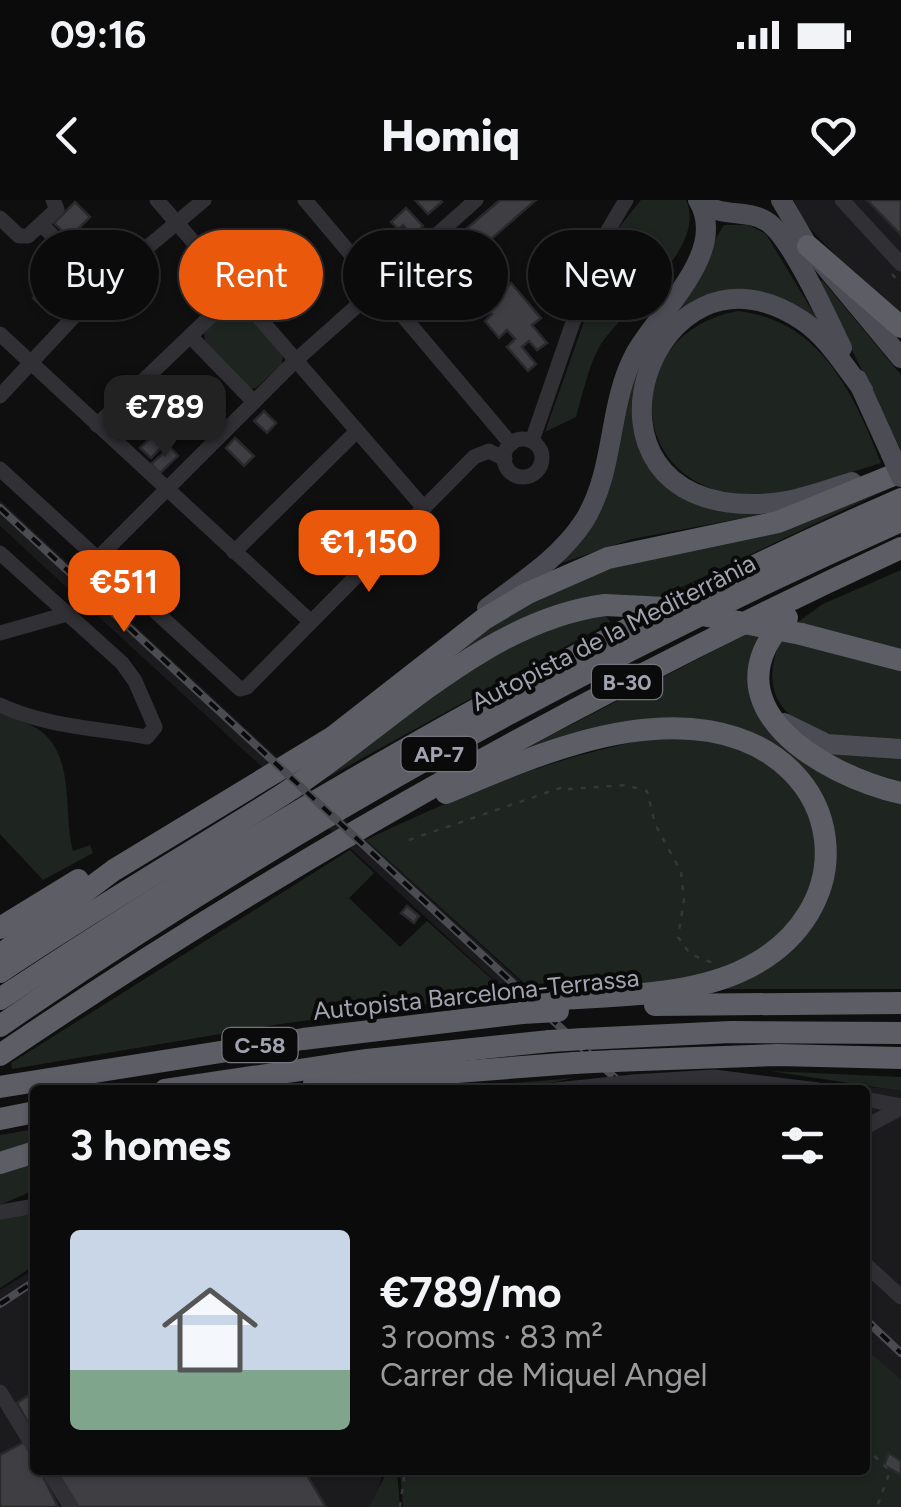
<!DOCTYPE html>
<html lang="en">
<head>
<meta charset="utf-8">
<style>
  :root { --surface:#0b0b0c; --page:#19191a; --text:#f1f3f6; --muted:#9a9b9d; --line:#2b2b2d; --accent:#ea580c }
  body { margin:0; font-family:Figtree,sans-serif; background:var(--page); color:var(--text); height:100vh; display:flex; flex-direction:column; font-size:38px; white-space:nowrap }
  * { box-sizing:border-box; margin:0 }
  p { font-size:32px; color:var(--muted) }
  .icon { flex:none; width:55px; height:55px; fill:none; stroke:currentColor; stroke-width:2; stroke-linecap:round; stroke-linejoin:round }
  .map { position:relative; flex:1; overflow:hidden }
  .drawer { position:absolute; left:30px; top:885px; width:840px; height:390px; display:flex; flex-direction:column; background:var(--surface); border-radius:10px; box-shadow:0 2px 8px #0004,0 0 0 2px var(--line) }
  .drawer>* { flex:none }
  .guide { position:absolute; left:30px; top:30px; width:842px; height:90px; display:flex; gap:20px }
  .price { position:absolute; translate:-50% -85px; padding:0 22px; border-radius:20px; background:var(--accent); color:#fff; font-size:32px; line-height:65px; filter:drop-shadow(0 2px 5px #0008) }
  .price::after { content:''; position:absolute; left:50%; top:60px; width:30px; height:22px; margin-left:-15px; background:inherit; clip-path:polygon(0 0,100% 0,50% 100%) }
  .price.active { background:#222; color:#fff }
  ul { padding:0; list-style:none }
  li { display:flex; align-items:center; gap:30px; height:250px; padding:0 40px }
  li span { display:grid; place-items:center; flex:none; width:280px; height:200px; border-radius:10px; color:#555 }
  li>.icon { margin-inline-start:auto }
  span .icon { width:120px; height:120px; fill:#fffc; stroke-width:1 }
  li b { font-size:42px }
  h2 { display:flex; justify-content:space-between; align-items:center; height:120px; padding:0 40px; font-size:42px }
  .pill { padding:0 35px; border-radius:45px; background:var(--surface); box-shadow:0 2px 8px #0004,0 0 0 2px var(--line); font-size:35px; line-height:90px }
  .pill.active { background:var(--accent); color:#fff }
  .status { display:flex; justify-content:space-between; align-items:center; height:70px; padding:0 50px; background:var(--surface); direction:ltr }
  .status svg { height:28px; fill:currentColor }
  header { display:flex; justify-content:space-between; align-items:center; height:130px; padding:0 40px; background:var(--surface); font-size:45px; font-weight:800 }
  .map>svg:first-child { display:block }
</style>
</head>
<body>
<div class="status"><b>09:16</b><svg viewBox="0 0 49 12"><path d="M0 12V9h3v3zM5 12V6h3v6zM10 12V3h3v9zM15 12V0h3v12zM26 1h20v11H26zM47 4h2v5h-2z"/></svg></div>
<header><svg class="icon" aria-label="back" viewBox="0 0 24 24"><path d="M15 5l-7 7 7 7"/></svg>Homiq<svg class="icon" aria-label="heart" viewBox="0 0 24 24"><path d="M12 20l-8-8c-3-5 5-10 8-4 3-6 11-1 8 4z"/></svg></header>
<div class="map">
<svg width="901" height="1307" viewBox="0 0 901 1307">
  <rect width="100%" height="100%" fill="#0f0f10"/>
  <g fill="#1b1b1d">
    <polygon points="793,0 901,0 901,114 870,92 805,23"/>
    <polygon points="0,300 382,655 532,792 509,794 0,326"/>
    <polygon points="870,887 901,891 901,1179 865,1148 865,898"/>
    <polygon points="35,1069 35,1270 384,1270 373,1307 0,1307 0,1090"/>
  </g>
  <g fill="#1e241f">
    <path d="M641 0H686C709 49 620 110 598 149 588 169 582 196 576 217L545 232 616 31Z"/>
    <path d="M724 25H749L766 34 819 122 742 96 650 147 638 174V235C680 279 692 311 758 311L759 315 632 339 559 364 573 345 633 172Z"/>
    <polygon points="822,80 901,175 901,251 819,82"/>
    <polygon points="232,104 241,105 283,154 282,164 256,188 250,189 205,141 204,133"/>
    <path d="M738 111C820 120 854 194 881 263 840 275 796 294 753 295 625 296 616 133 738 111Z"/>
    <polygon points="892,287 661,397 596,396 518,420 338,540 502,416 588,375"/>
    <polygon points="901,370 901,453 795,424 823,404"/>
    <polygon points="604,412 610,422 310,587 515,437"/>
    <path d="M752 431 762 433 749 467 756 509 901 601V789H717C802 745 856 715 827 607L721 527 513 555Z"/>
    <path d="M782 437 901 469V539C834 544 742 525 782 437Z"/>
    <path d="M0 513C13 519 32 523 43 533 75 560 63 613 73 651L90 645 93 653 43 680 0 634Z"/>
    <path d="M650 539C680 539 713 536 741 548 841 589 838 712 744 760 684 791 600 786 534 792L366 640C457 596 551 557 650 539Z"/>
    <polygon points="824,550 901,555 901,582 858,569"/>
    <polygon points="350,650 374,673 349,698 400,747 427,721 507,793 274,825 12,869 11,863"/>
    <polygon points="770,871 901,877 901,891"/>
    <polygon points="574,878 517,890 430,890"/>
    <polygon points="35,929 35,942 0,953 0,935"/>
    <polygon points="35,963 35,994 30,992 0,1005 0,974"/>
    <polygon points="35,1011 35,1065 0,1088 0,1019"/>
    <polygon points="865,1148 901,1179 901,1307 403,1307 400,1270 865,1270"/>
    <polygon points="388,1270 397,1270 400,1307 369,1307"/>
  </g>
  <g fill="#3e3e43" stroke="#29292c" stroke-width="2.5">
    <polygon points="415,0 440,0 442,2 428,14"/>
    <polygon points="500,0 536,0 446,78 430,60"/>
    <polygon points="867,0 901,0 901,35"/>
    <polygon points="75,2 90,17 69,38 54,23"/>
    <polygon points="406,8 423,26 413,36 403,25 398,29 391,22"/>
    <polygon points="130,74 147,94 133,105 116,85"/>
    <polygon points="53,76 70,92 50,114 33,98"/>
    <polygon points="511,83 541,118 532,125 547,143 537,150 529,141 522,147 536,164 528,171 507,147 515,139 507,130 499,138 485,121 492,114 484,106"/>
    <polygon points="148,187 164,205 152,216 136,198"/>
    <polygon points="264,211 276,223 267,233 254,221"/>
    <polygon points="156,232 166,243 151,258 140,248"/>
    <polygon points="235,238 254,256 244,266 226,248"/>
    <polygon points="170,247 178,256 160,273 151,264"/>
    <polygon points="407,706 419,716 414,723 401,713"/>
    <polygon points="35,1191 35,1235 17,1203"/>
    <polygon points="26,1241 35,1270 40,1270 58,1307 0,1307 0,1255"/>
    <polygon points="889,1253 901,1261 901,1275 884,1265"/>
    <polygon points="56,1270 304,1270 326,1307 78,1307"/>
  </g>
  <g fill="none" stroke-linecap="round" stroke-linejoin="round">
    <g stroke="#36373c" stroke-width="2.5" stroke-dasharray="5 8" stroke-linecap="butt">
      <polyline points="892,74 901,84"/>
      <polyline points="409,640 566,586 569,589 625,585 647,591 655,624 681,672 684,700 678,737 690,754 713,763"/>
      <polyline points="865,1247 890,1271 877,1307"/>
      <polyline points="400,1307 405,1270"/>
    </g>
    <g stroke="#303035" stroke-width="15">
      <polyline points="157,0 424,308"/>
      <polyline points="305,0 511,244"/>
      <polyline points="842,0 901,64"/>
      <polyline points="0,18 19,36 28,36 57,9 53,0"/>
      <polyline points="42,25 102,86"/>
      <polyline points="0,134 311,422"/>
      <polyline points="190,136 254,202"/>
      <polyline points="0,196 107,81 204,0"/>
      <polyline points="97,225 236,92"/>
      <circle cx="523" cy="258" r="19"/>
      <polyline points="532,241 600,44 626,0"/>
      <polyline points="0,269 240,489 247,487 474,257 489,251 505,259"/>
      <polyline points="234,352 357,231"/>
      <path d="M0 353 122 463 135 481 155 527 147 537C97 528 47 527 0 505"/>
      <polyline points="97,359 295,161 476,0"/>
      <polyline points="0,433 67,414"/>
      <polyline points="633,882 714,877 818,890"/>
      <polyline points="556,890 604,885"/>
      <polyline points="865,899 901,906"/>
      <polyline points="865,927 901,908"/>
      <polyline points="0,1012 35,1006"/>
      <polyline points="865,1064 901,1097"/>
      <polyline points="0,1192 35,1249"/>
      <polyline points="48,1270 71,1307"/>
    </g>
    <g stroke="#4c4d54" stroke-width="20">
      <polyline points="781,0 808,46 901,158"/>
      <path d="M700 1C721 19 745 8 766 21 790 34 829 121 842 148"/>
      <polyline points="857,179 891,254"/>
      <path d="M852 282C820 292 789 304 756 304 554 308 652 18 803 121 828 138 844 166 863 190"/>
      <path d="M487 408C521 382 560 358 584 321 616 270 607 206 635 154 658 112 730 52 698 0"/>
      <polyline points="784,523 827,544 901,549"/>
    </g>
    <g stroke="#5c5d65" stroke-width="22">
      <polyline points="808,46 901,127"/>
      <path d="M787 418C703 505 822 575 901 593"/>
      <polyline points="801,434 901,460"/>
      <path d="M446 593C526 559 621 517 709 531 849 555 868 714 739 772 680 798 607 795 544 800"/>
      <polyline points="0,728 78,680"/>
      <polyline points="0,755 114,670 333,537 484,419 528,393 608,358 778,322 901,272"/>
      <path d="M0 772C91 711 186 656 279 597 382 532 482 421 605 405"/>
      <path d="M0 799C286 610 586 436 901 299"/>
      <polyline points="655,805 901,803"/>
      <path d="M0 826C283 630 587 461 901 321"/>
      <polyline points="584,839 731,832 901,833"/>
      <path d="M0 855C286 661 587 493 901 348"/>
      <polyline points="614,861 778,855 901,858"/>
      <polyline points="314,883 574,863"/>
      <polyline points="0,887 303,839 522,813"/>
      <polyline points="165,890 367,860 550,841"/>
      <polyline points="0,919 35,912"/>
      <polyline points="0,963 35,952"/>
    </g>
    <defs>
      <g id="rail">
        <polyline points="0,308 628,890"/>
        <polyline points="0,1104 35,1081"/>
        <polyline points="865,1119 901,1153"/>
      </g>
    </defs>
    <use href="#rail" stroke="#4b4c52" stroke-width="8"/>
    <use href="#rail" stroke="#0a0a0b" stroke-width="4" stroke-dasharray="11" stroke-linecap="butt"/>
    <polyline stroke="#303035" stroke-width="15" points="604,885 633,882"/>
    <polyline stroke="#4c4d54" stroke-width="20" points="891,254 901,277"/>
    <g stroke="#5c5d65" stroke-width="22">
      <polyline points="605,405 666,408 801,434"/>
      <polyline points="522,813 558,811"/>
      <polyline points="550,841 584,839"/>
      <polyline points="574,863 614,861"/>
    </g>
  </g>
  <g text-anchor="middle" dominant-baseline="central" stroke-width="8" stroke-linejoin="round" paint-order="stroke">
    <g fill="#0a0a0b" stroke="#74757e" stroke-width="2.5">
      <rect x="592" y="465" width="70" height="34" rx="8"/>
      <rect x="401.5" y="537" width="75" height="34" rx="8"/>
      <rect x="222.5" y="828" width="75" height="34" rx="8"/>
    </g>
    <g font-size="22" font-weight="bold" fill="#a1a3b0">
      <text x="627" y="482">B-30</text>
      <text x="439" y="554">AP-7</text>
      <text x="260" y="845">C-58</text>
    </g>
    <g font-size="25" fill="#a1a3b0" stroke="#0a0a0b">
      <text transform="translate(613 432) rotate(-27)">Autopista de la Mediterrània</text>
      <text transform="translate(476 794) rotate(-6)">Autopista Barcelona-Terrassa</text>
    </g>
  </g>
</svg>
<b class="price active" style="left:165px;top:260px">€789</b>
<b class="price" style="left:369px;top:395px">€1,150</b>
<b class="price" style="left:124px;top:435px">€511</b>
<div class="guide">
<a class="pill">Buy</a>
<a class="pill active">Rent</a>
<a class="pill">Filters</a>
<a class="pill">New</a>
</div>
<section class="drawer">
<h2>3 homes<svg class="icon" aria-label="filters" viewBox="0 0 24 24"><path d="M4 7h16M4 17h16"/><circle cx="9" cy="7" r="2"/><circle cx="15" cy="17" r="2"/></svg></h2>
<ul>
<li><span style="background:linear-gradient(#c9d6e8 70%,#7fa58c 0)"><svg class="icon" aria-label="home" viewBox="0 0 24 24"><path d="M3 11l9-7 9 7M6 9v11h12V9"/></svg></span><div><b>€789/mo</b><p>3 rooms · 83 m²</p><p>Carrer de Miquel Angel</p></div></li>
</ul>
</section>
</div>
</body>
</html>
